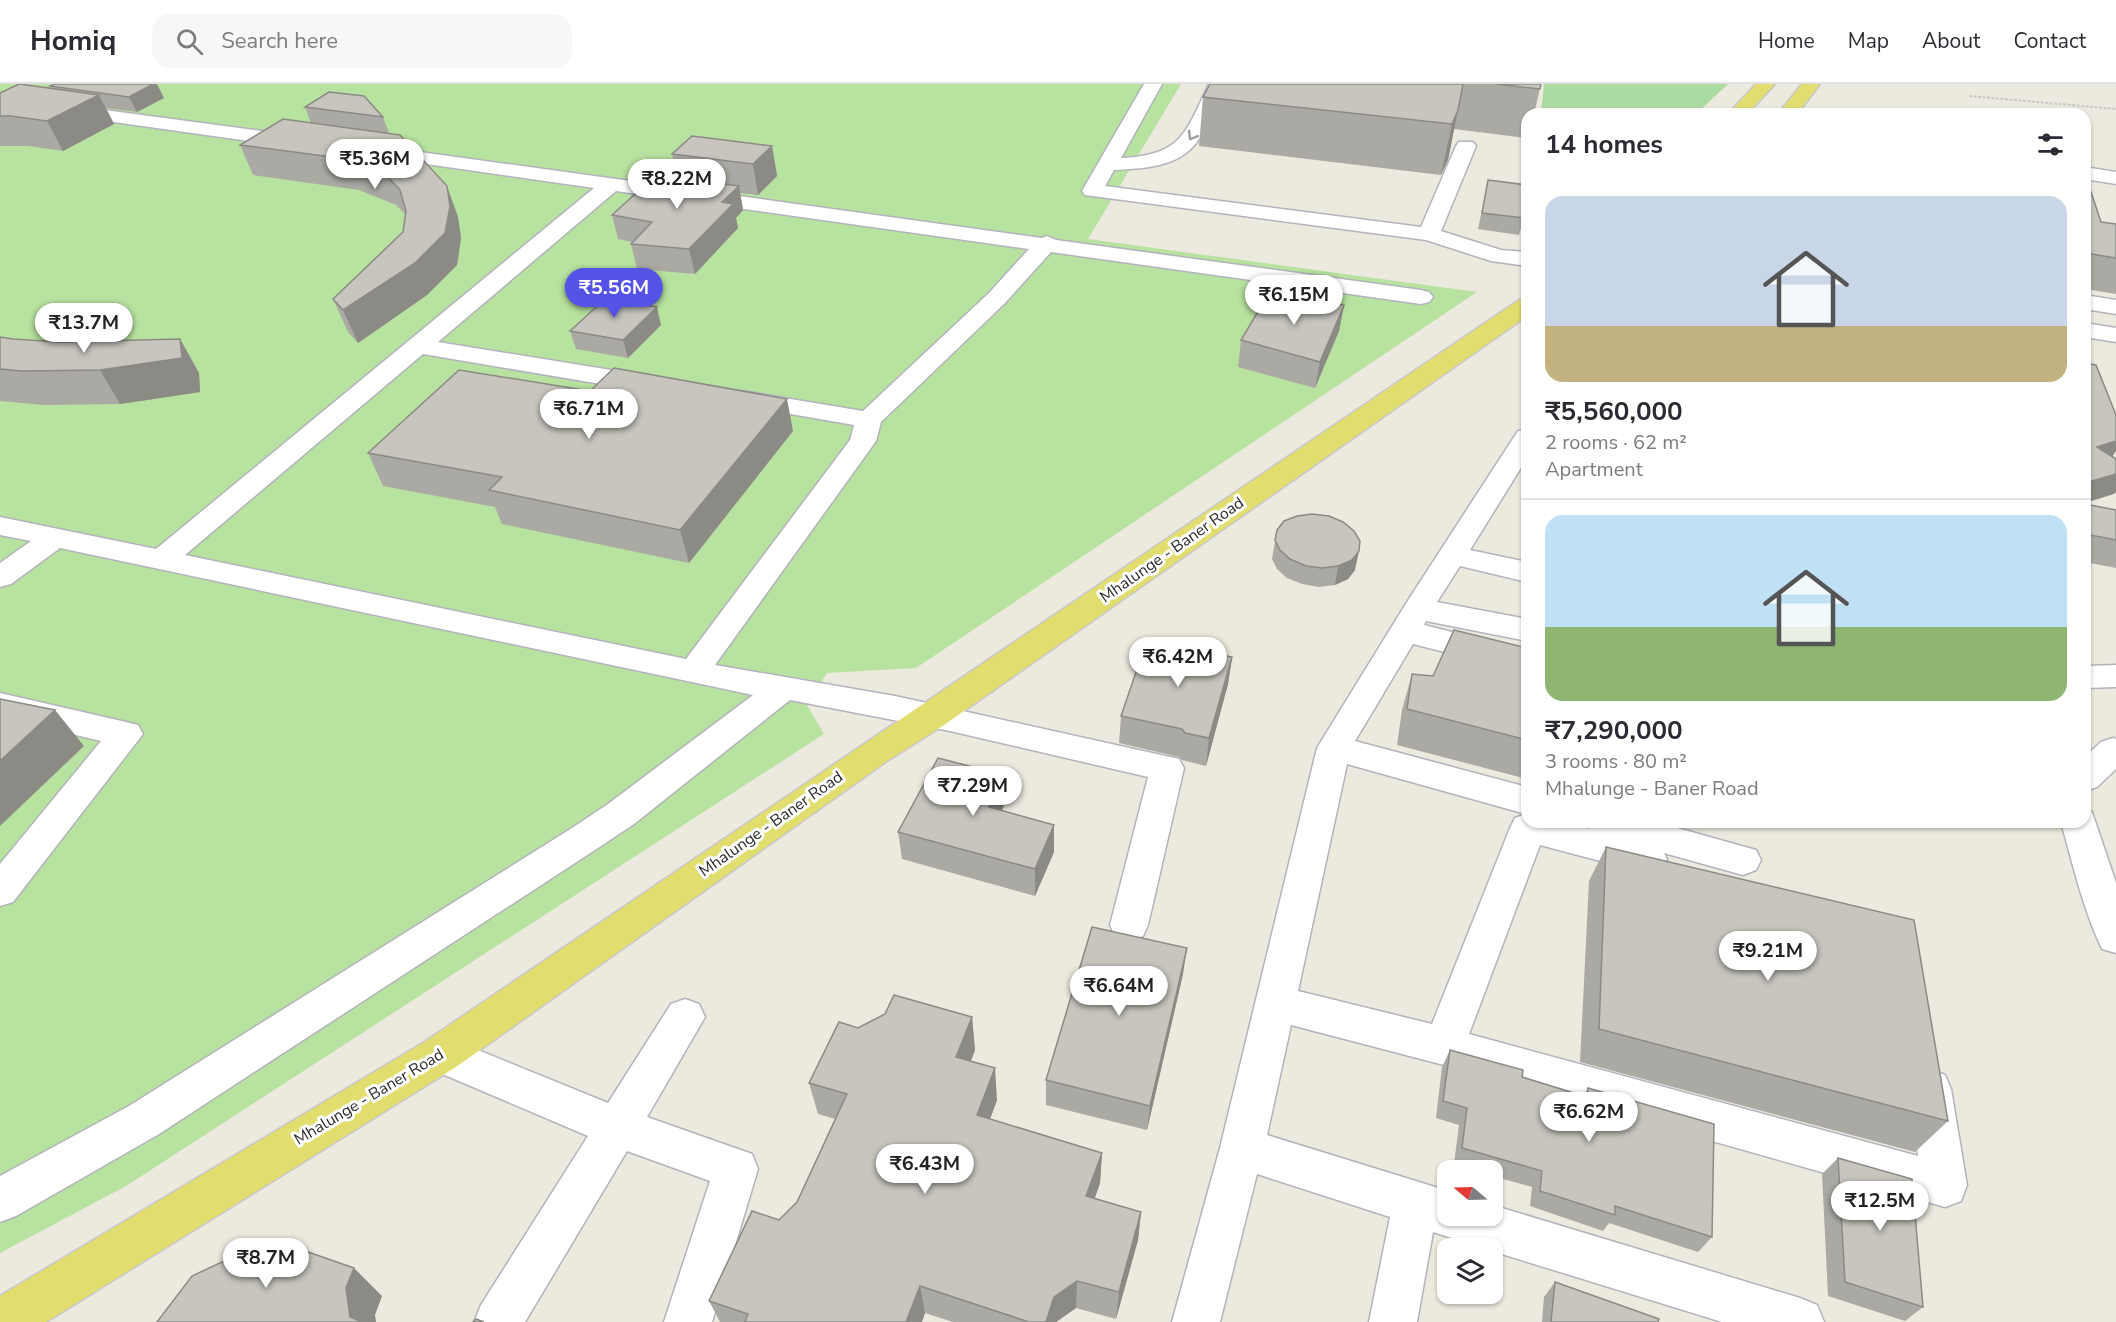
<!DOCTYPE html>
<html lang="en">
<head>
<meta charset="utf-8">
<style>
  :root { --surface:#fff; --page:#f7f7f7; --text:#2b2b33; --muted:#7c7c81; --line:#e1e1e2; --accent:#5552e6 }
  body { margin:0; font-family:"Nunito Sans",sans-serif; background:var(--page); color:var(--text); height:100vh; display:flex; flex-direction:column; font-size:22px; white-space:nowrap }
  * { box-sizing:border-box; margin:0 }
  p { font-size:20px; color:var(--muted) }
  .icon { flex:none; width:33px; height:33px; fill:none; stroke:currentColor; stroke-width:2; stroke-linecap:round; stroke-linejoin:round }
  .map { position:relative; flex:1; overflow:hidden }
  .details { position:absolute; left:1521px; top:24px; width:570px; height:720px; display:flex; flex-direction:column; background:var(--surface); border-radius:18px; box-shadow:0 2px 4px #0004 }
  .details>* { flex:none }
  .needle { width:39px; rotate:289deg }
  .tools { position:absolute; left:1437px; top:1076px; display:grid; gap:12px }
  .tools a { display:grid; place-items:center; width:66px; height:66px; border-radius:12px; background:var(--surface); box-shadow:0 2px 4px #0004; font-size:30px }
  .price { position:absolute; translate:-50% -51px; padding:0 14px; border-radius:21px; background:#fff; color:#222; font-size:20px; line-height:39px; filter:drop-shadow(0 2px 3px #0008) }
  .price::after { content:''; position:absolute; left:50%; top:36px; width:18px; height:14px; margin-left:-9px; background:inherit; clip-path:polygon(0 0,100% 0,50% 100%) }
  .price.current { background:var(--accent); color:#fff }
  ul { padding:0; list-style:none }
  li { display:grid; align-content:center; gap:12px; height:318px; padding:0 24px }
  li+li { border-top:2px solid var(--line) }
  li span { display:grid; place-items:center; height:186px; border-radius:18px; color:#555 }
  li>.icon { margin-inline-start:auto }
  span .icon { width:108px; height:108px; fill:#fffc; stroke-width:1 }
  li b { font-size:26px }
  h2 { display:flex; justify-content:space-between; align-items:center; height:72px; padding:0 24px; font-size:26px }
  header { display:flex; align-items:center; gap:36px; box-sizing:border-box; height:84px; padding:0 30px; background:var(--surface); border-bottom:2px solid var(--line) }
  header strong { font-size:28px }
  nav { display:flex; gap:33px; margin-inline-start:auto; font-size:21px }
  .search { width:420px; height:54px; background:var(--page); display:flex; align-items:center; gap:15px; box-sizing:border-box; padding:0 21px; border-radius:18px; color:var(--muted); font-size:22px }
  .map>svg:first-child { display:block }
</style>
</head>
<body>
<header>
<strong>Homiq</strong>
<div class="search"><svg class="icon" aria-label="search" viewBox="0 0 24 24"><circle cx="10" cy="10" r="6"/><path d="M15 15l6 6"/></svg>Search here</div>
<nav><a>Home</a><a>Map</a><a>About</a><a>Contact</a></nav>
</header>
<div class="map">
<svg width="2116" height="1238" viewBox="0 0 2116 1238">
  <rect width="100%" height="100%" fill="#ece9df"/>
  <polygon fill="#aadca2" points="1544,0 1728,0 1696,30 1541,30"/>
  <polygon fill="#b8e29f" points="0,0 1181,0 1088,155 1477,208 916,584 827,589 807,621 824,650 126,1102 0,1169"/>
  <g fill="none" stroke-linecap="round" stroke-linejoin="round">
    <defs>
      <g id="minor">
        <path d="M1144 0H1162L1121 74C1182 71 1185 50 1209 0H1227C1197 67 1192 83 1114 86L1105 102 1421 143 1456 62 1459 58H1473L1476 62 1441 147 1501 166 1527 168V182L1491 177 1426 156 1085 111 1082 107Z"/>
        <polygon points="0,12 299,52 306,54 309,58 306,62 299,64 0,22"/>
        <path d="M377 62 1042 154 1047 152 1056 156 1421 206 1429 208 1433 213 1429 218 1421 220 1051 168 1005 219 881 338 876 357 715 581 895 612 1179 675 1184 684 1148 841 1143 852 1129 857 1115 852 1110 841 1148 693 950 647 790 616 634 740 598 764 159 1050 16 1132 0 1138V1092L129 1022 572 744 608 720 753 611 60 464 11 500 0 503V479L31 457 0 451V433L156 465 594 104 370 72 367 68 370 64ZM616 107 1029 165 989 209 863 327 743 307 734 310 730 315 734 320 854 341 850 356 686 575 185 471 423 270 648 308 657 305 661 300 657 295 648 292 438 258Z"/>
        <polygon points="2085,83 2116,88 2116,100 2085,95"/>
        <polygon points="2085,211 2116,216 2116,230 2085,225"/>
        <polygon points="2085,239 2116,244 2116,258 2085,253"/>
        <path d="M1527 345V374L1470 466 1527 478V498L1460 482 1437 518 1527 535V557L1426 537 1424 541 1527 567V589L1413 560 1355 657 1527 703V738H1561L1589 745 1585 738H1656L1756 766 1761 776 1756 786 1743 791 1664 769 1667 775 1662 785 1649 790 1540 761 1469 950 1918 1072 1909 1005 1915 991 1930 985 1945 991 1951 1005 1967 1101 1961 1117 1945 1123 1444 981 1291 941 1267 1051 1448 1107V1131H1492V1121L1800 1214 1817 1221 1824 1238H1722L1492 1167V1164H1483L1433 1148 1417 1238H1369L1390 1133 1257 1090 1220 1238H1172L1220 1064 1317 664 1407 518 1514 353 1518 347ZM1347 680 1526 730 1515 734 1510 744 1432 940 1298 907Z"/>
        <polygon points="2116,581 2116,603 2085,604 2085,582"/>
        <polygon points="0,609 126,638 138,641 143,650 13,818 0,822 0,780 101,657 0,633"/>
        <polygon points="2113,654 2116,655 2116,685 2097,703 2085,707 2085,673 2101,658"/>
        <path d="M2085 726 2092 728 2116 799V869L2102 865C2083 825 2073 781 2061 738H2085Z"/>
        <polygon points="685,915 699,920 705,933 647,1033 752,1070 758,1085 712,1238 664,1238 710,1097 627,1067 525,1238 474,1238 481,1221 588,1052 426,983 420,970 426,957 441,951 608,1019 671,920"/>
      </g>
      <g id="major">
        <polygon points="1756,0 1775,0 1747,30 1728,30"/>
        <polygon points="1802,0 1820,0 1797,30 1778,30"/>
        <polygon points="1527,214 1527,232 944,641 887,677 456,983 46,1238 0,1238 0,1212 426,957 1519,216"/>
      </g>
    </defs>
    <use href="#minor" stroke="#b3b3bd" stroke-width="3"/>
    <use href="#major" stroke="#c8c8c8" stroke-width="3"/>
    <polyline stroke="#c8c8c8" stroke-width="2" stroke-dasharray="3 1.5" stroke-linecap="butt" points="1969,12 2116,25"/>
    <use href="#minor" fill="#fff" fill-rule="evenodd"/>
    <use href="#major" fill="#e1de6f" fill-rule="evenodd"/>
  </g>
  <g fill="#aba9a3">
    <polygon points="1210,0 1541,0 1534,30 1527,30 1527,54 1454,45 1448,76 1441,91 1199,62 1203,13"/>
    <polygon points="50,2 164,14 137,28 106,24 114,40 63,67 28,62 0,62 0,9 51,4"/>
    <polygon points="305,23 383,33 389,49 458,133 461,154 457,181 427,211 358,259 348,248 333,215 403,148 406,131 396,121 359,106 253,91 240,61 311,39"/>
    <polygon points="772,62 777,92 758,111 740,109 743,126 736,134 738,144 695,190 637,185 631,160 632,158 618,155 612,131 677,94 672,70"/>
    <polygon points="1488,96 1524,134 1519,151 1478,145"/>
    <polygon points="2085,102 2101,138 2116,140 2116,210 2085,205"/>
    <polygon points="1344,221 1339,247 1315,304 1238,283 1241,256"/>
    <polygon points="661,241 628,274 576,265 570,247"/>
    <polygon points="0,253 13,255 60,258 180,255 199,289 200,308 120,320 44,321 0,317"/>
    <polygon points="793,347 689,479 502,440 495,423 383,402 368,369"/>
    <polygon points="2085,420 2116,426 2116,484 2085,478"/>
    <polygon points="1277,446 1355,486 1348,495 1335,501 1319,503 1302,500 1287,494 1277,485 1272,475"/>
    <polygon points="1527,564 1527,695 1397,661 1402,626 1412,590 1433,592"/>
    <polygon points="1232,573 1228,600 1206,682 1182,676 1179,673 1119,659 1121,632"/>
    <polygon points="1005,719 1002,727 1054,768 1035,812 902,775 898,748"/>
    <polygon points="1606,763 1948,1037 1915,1068 1580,978 1589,797"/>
    <polygon points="1183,890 1147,1046 1046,1021 1046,996"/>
    <polygon points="972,933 975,966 971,977 997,1016 990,1035 1102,1069 1100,1099 1095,1114 1141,1128 1138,1156 1116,1235 1076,1224 1056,1238 953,1238 925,1229 922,1238 720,1238 709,1217 779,1136 797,1118 835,1035 818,1030 809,999 858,944"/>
    <polygon points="1450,966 1522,993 1583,1012 1588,1004 1712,1153 1698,1168 1609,1139 1603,1147 1530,1122 1532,1103 1492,1092 1492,1086 1474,1086 1454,1080 1459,1041 1436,1034 1442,983"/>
    <polygon points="1838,1074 1923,1223 1905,1237 1828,1212 1822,1090"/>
    <polygon points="1555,1198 1658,1238 1542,1238 1544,1213"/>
  </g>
  <g fill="#8b8a85">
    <polygon points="153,0 157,0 164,14 137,28 129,13"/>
    <polygon points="99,11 114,40 63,67 47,37"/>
    <polygon points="1458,26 1448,76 1441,91 1452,40"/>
    <polygon points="772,62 777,92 758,111 753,80"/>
    <polygon points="447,102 458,133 461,154 457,181 427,211 358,259 343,226"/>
    <polygon points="739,102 743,126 736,134 738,144 695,190 689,165 722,118"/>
    <polygon points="1344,221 1339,247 1315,304 1320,278"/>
    <polygon points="657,223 661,241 628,274 623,256"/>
    <polygon points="180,255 199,289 200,308 120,320 100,286"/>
    <polygon points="787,315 793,347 689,479 680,446"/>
    <polygon points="2116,357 2116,367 2108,379 2097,363"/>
    <polygon points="2116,390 2116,408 2114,410 2085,419 2085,399"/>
    <polygon points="1359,467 1355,486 1348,495 1335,501 1338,482"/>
    <polygon points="1232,573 1228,600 1206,682 1209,654"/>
    <polygon points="55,626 84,662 0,742 0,677"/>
    <polygon points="1004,691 1005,719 991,750 989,723"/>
    <polygon points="1054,741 1054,768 1035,812 1035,785"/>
    <polygon points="1187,864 1183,890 1147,1046 1150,1022"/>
    <polygon points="972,933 975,966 960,1005 956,973"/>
    <polygon points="995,984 997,1016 980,1062 977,1031"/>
    <polygon points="1102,1069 1100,1099 1085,1141 1086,1112"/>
    <polygon points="1141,1128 1138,1156 1116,1235 1119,1208"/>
    <polygon points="354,1184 382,1212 375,1231 376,1238 356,1238 350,1233 346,1204"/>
    <polygon points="1077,1197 1076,1224 1056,1238 1046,1238 1054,1213"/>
    <polygon points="920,1202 925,1229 922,1238 906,1238"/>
  </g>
  <g fill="#c7c5be" stroke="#8b8a85" stroke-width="1.5">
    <polygon points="19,0 99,11 47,37 11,32 0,32 0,9"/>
    <polygon points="55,0 153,0 129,13 50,2"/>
    <polygon points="1210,0 1463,0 1458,26 1452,40 1203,13"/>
    <polygon points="1496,0 1541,0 1540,5"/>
    <polygon points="329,8 364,12 383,33 305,23"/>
    <polygon points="283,35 400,51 447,102 450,123 445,149 415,179 343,226 333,215 403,148 406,127 400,106 385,90 347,75 240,61"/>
    <polygon points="692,52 772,62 753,80 672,70"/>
    <polygon points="656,91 739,102 722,118 733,120 689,165 631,160 652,138 612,131"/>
    <polygon points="1488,96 1527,101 1524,134 1482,129"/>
    <polygon points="2085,102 2089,102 2101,138 2116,140 2116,174 2085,169"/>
    <polygon points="1269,209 1344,221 1320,278 1241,256"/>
    <polygon points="605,215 657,223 623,256 570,247"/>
    <polygon points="0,253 13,255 60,258 180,255 182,274 100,286 22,287 0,285"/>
    <polygon points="2085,279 2096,281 2116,331 2116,357 2097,363 2116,375 2116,390 2085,399"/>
    <polygon points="614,284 787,315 680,446 489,406 502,393 368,369 459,286 590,307"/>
    <polygon points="2085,420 2116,426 2116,456 2085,450"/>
    <polygon points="1312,430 1329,432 1343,438 1354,447 1360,457 1359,467 1352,476 1338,482 1322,484 1306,482 1290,475 1280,466 1275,456 1277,446 1284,437 1297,432"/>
    <polygon points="1454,546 1527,564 1527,656 1407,625 1412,590 1433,592"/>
    <polygon points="1147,556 1232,573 1209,654 1185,649 1182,645 1121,632"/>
    <polygon points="0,615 55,626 0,677"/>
    <polygon points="938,674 1004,691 989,723 1054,741 1035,785 898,748"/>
    <polygon points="1606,763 1914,836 1948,1037 1599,945"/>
    <polygon points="1092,843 1187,864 1150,1022 1046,996"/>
    <polygon points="894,911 972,933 956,973 995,984 977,1031 1102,1069 1086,1112 1141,1128 1119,1208 1077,1197 1054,1213 1046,1238 1029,1238 920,1202 906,1238 745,1238 748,1230 709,1217 752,1127 779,1136 797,1118 847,1010 809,999 839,938 858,944 885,930"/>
    <polygon points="1450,966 1523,986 1522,993 1587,1013 1588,1004 1714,1040 1712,1153 1615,1122 1615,1131 1540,1107 1542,1087 1462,1064 1467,1024 1443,1017"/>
    <polygon points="1838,1074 1912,1095 1923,1223 1845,1198"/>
    <polygon points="271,1155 354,1184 346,1204 350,1233 362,1238 157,1238 192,1192"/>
    <polygon points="1555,1198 1659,1235 1658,1238 1551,1238"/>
    <polygon points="476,1235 484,1238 473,1238"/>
  </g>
  <defs><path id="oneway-chevron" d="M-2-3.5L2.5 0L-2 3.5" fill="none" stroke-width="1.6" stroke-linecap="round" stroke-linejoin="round" transform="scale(1.5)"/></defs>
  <use stroke="#a0a0a0" href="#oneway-chevron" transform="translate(1192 52) rotate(121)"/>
  <g text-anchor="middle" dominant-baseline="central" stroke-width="6" stroke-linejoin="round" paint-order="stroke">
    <g font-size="16" fill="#2b2b2b" stroke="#fff">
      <text transform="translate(1172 466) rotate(-35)">Mhalunge - Baner Road</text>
      <text transform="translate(771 740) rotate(-35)">Mhalunge - Baner Road</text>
      <text transform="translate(369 1013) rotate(-31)">Mhalunge - Baner Road</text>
    </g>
  </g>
</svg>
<div class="tools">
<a><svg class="needle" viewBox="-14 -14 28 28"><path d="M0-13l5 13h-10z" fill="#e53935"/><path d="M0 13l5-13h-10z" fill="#7c7c81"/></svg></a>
<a><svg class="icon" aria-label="layers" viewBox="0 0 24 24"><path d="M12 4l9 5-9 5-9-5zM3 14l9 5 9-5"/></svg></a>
</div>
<b class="price" style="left:375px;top:106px">₹5.36M</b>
<b class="price" style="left:677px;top:126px">₹8.22M</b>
<b class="price current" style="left:614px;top:235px">₹5.56M</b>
<b class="price" style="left:1294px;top:242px">₹6.15M</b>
<b class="price" style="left:84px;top:270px">₹13.7M</b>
<b class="price" style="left:589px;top:356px">₹6.71M</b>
<b class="price" style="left:1178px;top:604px">₹6.42M</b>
<b class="price" style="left:973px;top:733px">₹7.29M</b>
<b class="price" style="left:1768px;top:898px">₹9.21M</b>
<b class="price" style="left:1119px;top:933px">₹6.64M</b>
<b class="price" style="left:1589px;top:1059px">₹6.62M</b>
<b class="price" style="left:925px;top:1111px">₹6.43M</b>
<b class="price" style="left:1880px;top:1148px">₹12.5M</b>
<b class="price" style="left:266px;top:1205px">₹8.7M</b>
<section class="details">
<h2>14 homes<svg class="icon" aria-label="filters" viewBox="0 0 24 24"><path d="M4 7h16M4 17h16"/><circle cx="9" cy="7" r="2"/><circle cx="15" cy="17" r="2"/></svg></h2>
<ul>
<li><span style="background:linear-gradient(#c9d6e8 70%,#c2b280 0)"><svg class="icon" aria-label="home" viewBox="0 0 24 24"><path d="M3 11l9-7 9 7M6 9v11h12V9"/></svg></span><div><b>₹5,560,000</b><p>2 rooms · 62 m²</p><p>Apartment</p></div></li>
<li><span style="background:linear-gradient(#bfe0f5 60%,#8fb573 0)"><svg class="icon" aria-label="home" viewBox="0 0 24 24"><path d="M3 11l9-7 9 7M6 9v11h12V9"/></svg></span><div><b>₹7,290,000</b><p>3 rooms · 80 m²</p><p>Mhalunge - Baner Road</p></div></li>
</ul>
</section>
</div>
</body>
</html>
